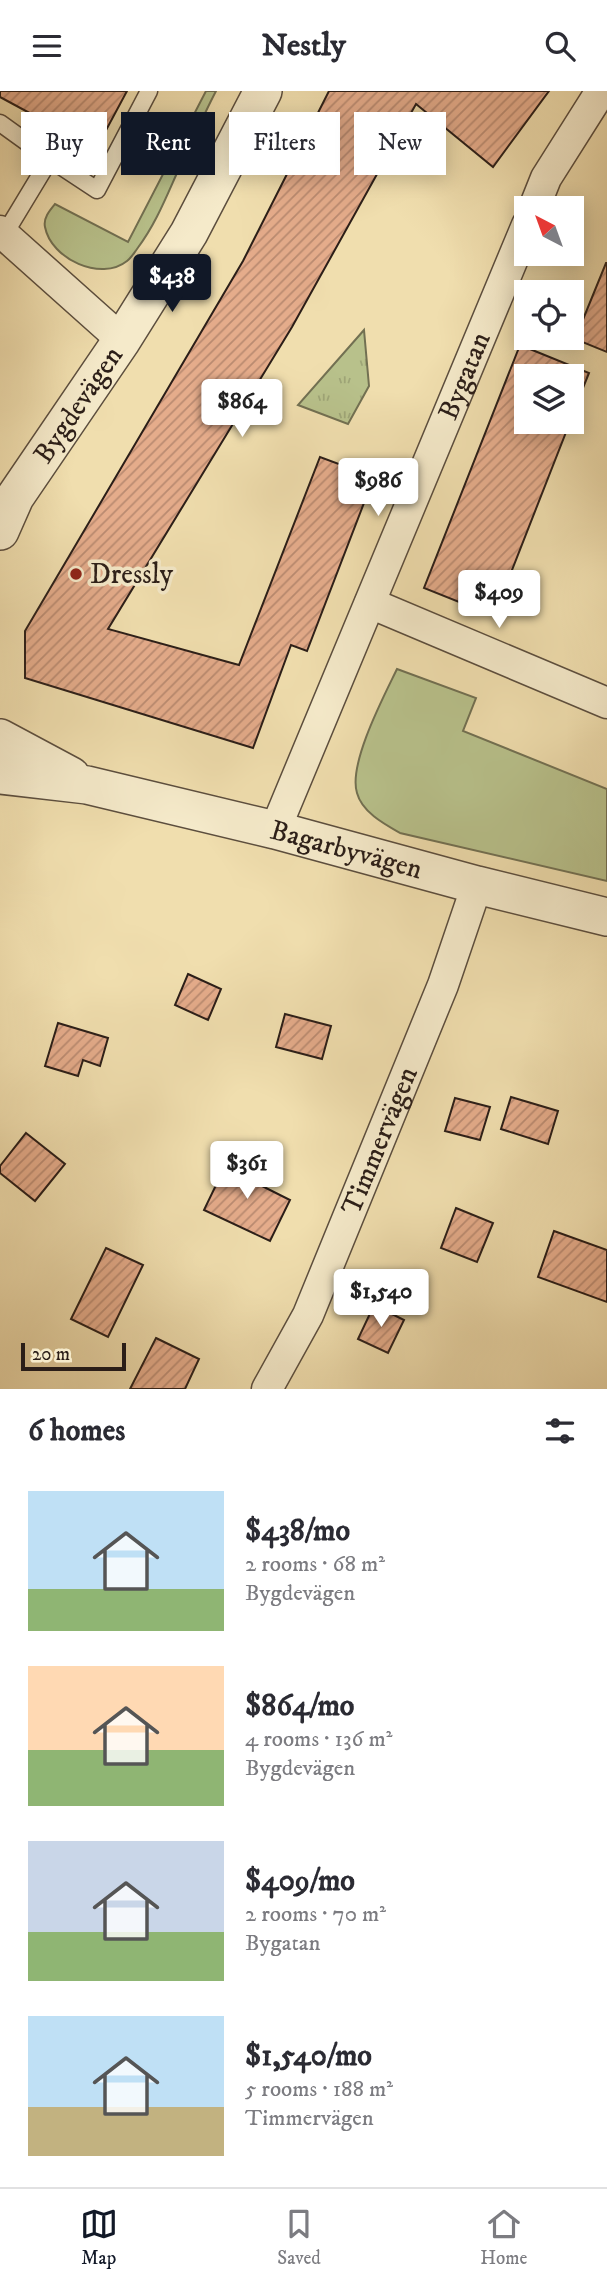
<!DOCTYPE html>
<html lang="en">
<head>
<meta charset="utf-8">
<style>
  :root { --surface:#fff; --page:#f2f2f3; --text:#2b2b33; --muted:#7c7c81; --line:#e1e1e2; --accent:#111827 }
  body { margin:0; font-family:"IM FELL DW Pica",serif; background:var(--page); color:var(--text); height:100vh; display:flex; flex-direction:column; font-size:26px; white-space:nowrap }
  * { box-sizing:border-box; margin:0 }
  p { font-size:23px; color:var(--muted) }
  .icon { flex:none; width:38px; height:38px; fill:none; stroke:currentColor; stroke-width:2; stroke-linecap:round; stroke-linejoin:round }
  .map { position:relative; height:1298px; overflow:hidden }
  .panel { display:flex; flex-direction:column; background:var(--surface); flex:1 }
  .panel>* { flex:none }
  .top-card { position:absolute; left:21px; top:21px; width:565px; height:63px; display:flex; gap:14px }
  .needle { width:46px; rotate:319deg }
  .tools { position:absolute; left:514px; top:105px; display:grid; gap:14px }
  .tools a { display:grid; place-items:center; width:70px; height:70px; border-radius:0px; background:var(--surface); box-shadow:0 4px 18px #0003; font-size:35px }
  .scale { position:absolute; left:21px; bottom:18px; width:105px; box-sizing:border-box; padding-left:7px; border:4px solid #2b1e18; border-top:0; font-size:19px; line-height:24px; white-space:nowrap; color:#2b1e18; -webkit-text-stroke:5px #f5eaca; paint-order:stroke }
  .price { position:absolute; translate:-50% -60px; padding:0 16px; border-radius:7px; background:#fff; color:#222; font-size:23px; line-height:46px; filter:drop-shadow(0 2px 4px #0008) }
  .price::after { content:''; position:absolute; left:50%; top:42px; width:21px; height:16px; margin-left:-10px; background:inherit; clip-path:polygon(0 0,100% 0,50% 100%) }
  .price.selected { background:var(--accent); color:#fff }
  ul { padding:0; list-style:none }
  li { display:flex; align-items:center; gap:21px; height:175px; padding:0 28px }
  li span { display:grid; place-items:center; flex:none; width:196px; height:140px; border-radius:0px; color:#555 }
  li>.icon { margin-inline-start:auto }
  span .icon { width:84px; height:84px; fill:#fffc; stroke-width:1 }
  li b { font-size:30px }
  h2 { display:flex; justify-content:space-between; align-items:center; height:84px; padding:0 28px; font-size:30px }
  .chip { padding:0 24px; border-radius:0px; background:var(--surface); box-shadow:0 4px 18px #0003; font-size:24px; line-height:63px }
  .chip.selected { background:var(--accent); color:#fff }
  header { display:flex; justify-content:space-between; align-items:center; height:91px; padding:0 28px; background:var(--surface); font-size:32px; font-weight:800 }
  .tab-bar { display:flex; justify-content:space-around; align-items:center; height:98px; border-top:2px solid var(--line); background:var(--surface); font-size:19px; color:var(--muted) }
  .tab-bar a { display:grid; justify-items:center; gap:4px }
  .tab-bar .selected { color:var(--accent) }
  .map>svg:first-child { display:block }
</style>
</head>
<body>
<header><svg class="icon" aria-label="menu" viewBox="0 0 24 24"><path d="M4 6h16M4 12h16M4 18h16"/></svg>Nestly<svg class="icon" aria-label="search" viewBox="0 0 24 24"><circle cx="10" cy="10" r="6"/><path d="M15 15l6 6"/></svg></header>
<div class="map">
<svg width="607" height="1298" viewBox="0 0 607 1298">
  <defs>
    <pattern id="park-tufts" width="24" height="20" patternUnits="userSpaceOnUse" patternTransform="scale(1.75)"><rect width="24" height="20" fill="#b8c18b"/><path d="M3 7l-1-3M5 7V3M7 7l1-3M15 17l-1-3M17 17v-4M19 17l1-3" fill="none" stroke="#9ea577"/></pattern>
    <pattern id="building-hatch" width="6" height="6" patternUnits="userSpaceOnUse" patternTransform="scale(1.75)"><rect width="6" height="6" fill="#e5ac8b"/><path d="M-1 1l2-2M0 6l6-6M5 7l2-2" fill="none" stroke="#ba8b71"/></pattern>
  </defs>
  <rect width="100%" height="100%" fill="#f0deae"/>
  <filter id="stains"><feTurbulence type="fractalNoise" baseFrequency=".00286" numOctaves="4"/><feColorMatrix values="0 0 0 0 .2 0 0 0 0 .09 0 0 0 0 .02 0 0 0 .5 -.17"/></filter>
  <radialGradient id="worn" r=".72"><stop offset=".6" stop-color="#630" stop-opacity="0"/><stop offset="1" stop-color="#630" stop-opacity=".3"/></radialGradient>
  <g fill="#b8c18b" stroke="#727052" stroke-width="2">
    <path d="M206 0H216C202 27 190 55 177 82 165 109 155 134 137 158 134 162 131 167 127 170 101 191 51 168 45 136 43 127 50 119 55 113L128 151Z"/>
    <path d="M397 578 476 607 463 640 607 698V790L400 742C384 733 362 721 357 702 348 673 384 605 397 578Z"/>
  </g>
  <polygon fill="url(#park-tufts)" stroke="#727052" stroke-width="2" points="364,239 369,295 348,333 298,314"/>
  <g fill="url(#building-hatch)" stroke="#2b1e18" stroke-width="2">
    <polygon points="0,0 127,0 96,58 0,6"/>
    <polygon points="329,0 549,0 493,76 416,13 292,236 108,538 239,574 320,366 374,386 307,560 291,554 253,657 25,587 25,540 243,170"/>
    <polygon points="606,172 607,172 607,261 575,248"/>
    <polygon points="520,254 589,282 572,324 572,285 527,285 527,331 570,331 494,525 424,497"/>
    <polygon points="188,883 221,898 208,929 175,914"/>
    <polygon points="285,923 331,935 322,968 276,956"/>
    <polygon points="58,932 108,947 100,975 83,969 78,985 45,975"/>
    <polygon points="511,1006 558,1020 548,1053 501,1038"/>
    <polygon points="455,1007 490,1016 480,1049 445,1040"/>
    <polygon points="26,1042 65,1073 35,1110 0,1082 0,1075"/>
    <polygon points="229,1067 264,1084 260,1094 290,1109 270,1150 204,1119"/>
    <polygon points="456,1117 493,1132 477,1171 441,1157"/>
    <polygon points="554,1140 607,1159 607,1211 538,1186"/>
    <polygon points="106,1157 143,1174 108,1246 71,1228"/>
    <polygon points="374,1214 404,1229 388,1262 358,1248"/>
    <polygon points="156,1247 199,1268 185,1298 130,1298"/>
  </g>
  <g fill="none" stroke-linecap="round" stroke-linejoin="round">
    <defs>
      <g id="service">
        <polyline points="0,32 50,68 4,144"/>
        <polyline points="50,68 97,99 149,0"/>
      </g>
      <g id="minor">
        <polyline points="534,117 546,87 601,0"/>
        <polyline points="0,140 122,249"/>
        <polyline points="370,512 607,612"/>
        <path id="s1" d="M275 739 527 134"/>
        <path id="s2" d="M267 1298 308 1224 443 894 477 794"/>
      </g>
      <g id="tertiary">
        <path id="s3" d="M0 440 15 406 122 249 189 142 263 0"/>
        <polyline points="0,647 71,685"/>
        <path id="s4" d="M0 684 87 694 275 739 477 794 607 826"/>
      </g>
    </defs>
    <use href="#service" stroke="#5c4e3e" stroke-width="19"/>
    <use href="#minor" stroke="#5c4e3e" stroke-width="33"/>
    <use href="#tertiary" stroke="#5c4e3e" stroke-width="40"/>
    <use href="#service" stroke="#f5eaca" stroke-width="16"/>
    <use href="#minor" stroke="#f5eaca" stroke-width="30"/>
    <use href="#tertiary" stroke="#f5eaca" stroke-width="37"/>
  </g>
  <circle fill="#8f2418" stroke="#f5eaca" stroke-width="2.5" cx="76" cy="483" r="7"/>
  <g text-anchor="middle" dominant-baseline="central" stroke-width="7" stroke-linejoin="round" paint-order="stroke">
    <g font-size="28" fill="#2b1e18" stroke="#f5eaca">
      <text stroke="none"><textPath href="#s1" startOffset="492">Bygatan</textPath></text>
      <text stroke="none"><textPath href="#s3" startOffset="149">Bygdevägen</textPath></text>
      <text stroke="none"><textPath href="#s4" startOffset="355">Bagarbyvägen</textPath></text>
      <text stroke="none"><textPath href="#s2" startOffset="273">Timmervägen</textPath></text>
    </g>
    <g font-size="28" fill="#2b1e18" stroke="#f5eaca" text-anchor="start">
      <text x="90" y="483">Dressly</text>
    </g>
  </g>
  <rect width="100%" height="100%" filter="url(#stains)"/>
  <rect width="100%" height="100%" fill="url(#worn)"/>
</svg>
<div class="tools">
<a><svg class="needle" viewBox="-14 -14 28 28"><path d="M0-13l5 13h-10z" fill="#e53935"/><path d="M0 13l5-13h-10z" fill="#7c7c81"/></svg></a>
<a><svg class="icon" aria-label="locate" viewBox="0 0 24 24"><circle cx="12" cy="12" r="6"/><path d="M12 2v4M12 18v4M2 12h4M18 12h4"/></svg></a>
<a><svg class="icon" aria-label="layers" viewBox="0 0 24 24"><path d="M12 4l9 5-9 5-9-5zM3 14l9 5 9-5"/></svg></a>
</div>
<div class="scale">20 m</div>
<b class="price selected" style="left:172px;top:223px">$438</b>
<b class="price" style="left:242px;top:348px">$864</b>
<b class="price" style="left:378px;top:427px">$986</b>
<b class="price" style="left:499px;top:539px">$409</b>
<b class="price" style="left:247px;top:1110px">$361</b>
<b class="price" style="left:381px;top:1238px">$1,540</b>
<div class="top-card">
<a class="chip">Buy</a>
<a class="chip selected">Rent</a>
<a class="chip">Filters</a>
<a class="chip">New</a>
</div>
</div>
<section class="panel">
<h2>6 homes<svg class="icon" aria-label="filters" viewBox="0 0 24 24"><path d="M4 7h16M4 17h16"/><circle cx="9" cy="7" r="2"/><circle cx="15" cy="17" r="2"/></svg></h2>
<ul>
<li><span style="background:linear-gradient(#bfe0f5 70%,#8fb573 0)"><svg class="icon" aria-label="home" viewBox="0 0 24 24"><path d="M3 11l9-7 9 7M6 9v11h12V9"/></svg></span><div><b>$438/mo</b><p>2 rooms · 68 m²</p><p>Bygdevägen</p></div></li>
<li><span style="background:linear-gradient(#ffd9b3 60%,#8fb573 0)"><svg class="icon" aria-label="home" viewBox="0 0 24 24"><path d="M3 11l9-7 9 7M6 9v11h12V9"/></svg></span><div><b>$864/mo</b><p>4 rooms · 136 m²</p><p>Bygdevägen</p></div></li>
<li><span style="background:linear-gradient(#c9d6e8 65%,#8fb573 0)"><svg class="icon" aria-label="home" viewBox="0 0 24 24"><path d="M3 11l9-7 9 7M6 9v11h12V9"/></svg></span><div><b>$409/mo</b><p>2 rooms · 70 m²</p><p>Bygatan</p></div></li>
<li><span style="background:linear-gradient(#bfe0f5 65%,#c2b280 0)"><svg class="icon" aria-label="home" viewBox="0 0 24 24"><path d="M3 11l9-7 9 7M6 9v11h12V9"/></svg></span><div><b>$1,540/mo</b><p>5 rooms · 188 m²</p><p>Timmervägen</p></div></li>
</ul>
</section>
<nav class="tab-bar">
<a class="selected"><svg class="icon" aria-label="map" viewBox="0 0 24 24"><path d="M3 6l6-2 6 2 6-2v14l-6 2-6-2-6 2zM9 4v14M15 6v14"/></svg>Map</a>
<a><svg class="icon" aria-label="saved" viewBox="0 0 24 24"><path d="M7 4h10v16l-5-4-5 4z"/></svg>Saved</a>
<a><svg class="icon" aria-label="home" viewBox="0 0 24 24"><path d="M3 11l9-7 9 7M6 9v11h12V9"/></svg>Home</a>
</nav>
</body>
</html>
